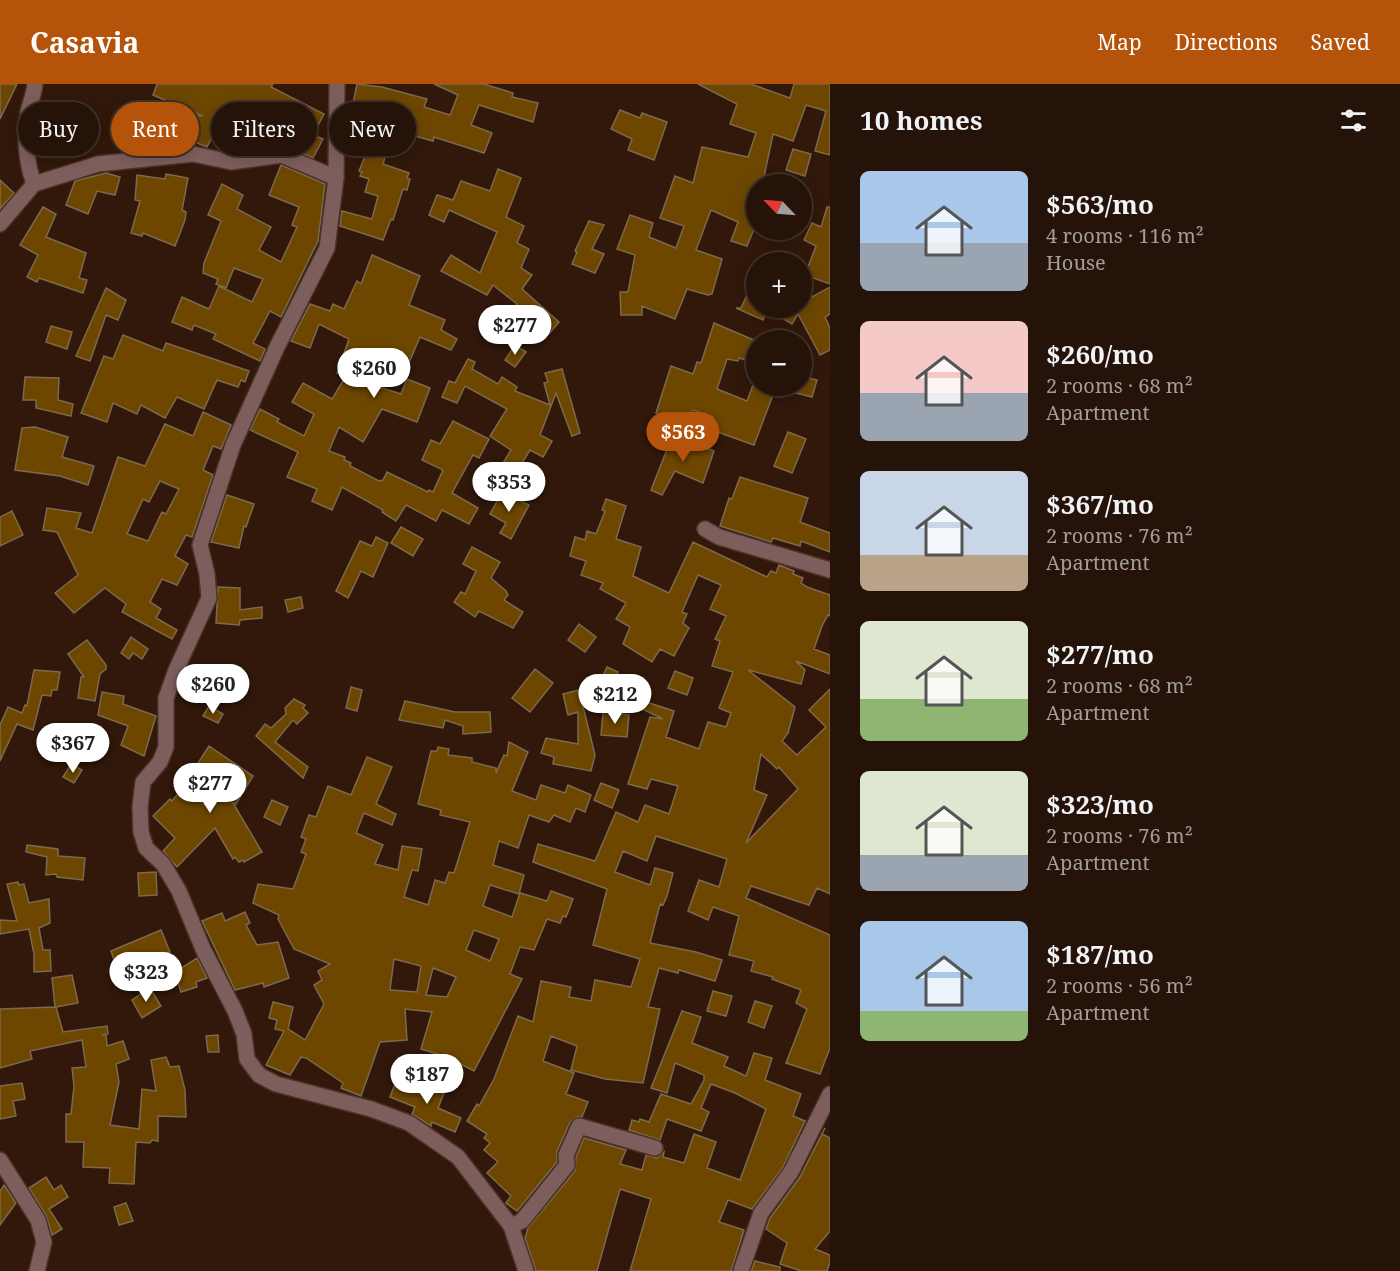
<!DOCTYPE html>
<html lang="en">
<head>
<meta charset="utf-8">
<style>
  :root { --surface:#251208; --page:#2d1b12; --text:#f1f3f6; --muted:#a39e9c; --line:#423229; --accent:#b45309 }
  body { margin:0; font-family:"Noto Serif",serif; background:var(--page); color:var(--text); height:100vh; display:flex; flex-direction:column; font-size:22px; white-space:nowrap }
  * { box-sizing:border-box; margin:0 }
  p { font-size:20px; color:var(--muted) }
  .icon { flex:none; width:33px; height:33px; fill:none; stroke:currentColor; stroke-width:2; stroke-linecap:round; stroke-linejoin:round }
  .map { position:relative; flex:1; overflow:hidden }
  .sheet { display:flex; flex-direction:column; background:var(--surface); width:570px }
  .sheet>* { flex:none }
  .hud { position:absolute; left:18px; top:18px; width:570px; height:54px; display:flex; gap:12px }
  .needle { width:39px; rotate:295deg }
  .fabs { position:absolute; left:746px; top:90px; display:grid; gap:12px }
  .fabs a { display:grid; place-items:center; width:66px; height:66px; border-radius:50%; background:var(--surface); box-shadow:0 3px 15px #0003,0 0 0 2px var(--line); font-size:30px }
  .price { position:absolute; translate:-50% -51px; padding:0 14px; border-radius:21px; background:#fff; color:#222; font-size:20px; line-height:39px; filter:drop-shadow(0 2px 3px #0008) }
  .price::after { content:''; position:absolute; left:50%; top:36px; width:18px; height:14px; margin-left:-9px; background:inherit; clip-path:polygon(0 0,100% 0,50% 100%) }
  .price.current { background:var(--accent); color:#fff }
  ul { padding:0; list-style:none }
  li { display:flex; align-items:center; gap:18px; height:150px; padding:0 30px }
  li span { display:grid; place-items:center; flex:none; width:168px; height:120px; border-radius:9px; color:#555 }
  li>.icon { margin-inline-start:auto }
  span .icon { width:72px; height:72px; fill:#fffc; stroke-width:1 }
  li b { font-size:26px }
  h2 { display:flex; justify-content:space-between; align-items:center; height:72px; padding:0 30px; font-size:26px }
  .chip { padding:0 21px; border-radius:27px; background:var(--surface); box-shadow:0 3px 15px #0003,0 0 0 2px var(--line); font-size:21px; line-height:54px }
  .chip.current { background:var(--accent); color:#fff }
  header { display:flex; align-items:center; gap:36px; box-sizing:border-box; height:84px; padding:0 30px; background:var(--accent); color:#fff }
  header strong { font-size:28px }
  nav { display:flex; gap:33px; margin-inline-start:auto; font-size:21px }
  main { display:flex; flex:1; min-height:0 }
  .map>svg:first-child { display:block }
</style>
</head>
<body>
<header>
<strong>Casavia</strong>
<nav><a>Map</a><a>Directions</a><a>Saved</a></nav>
</header>
<main>
<div class="map">
<svg width="830" height="1187" viewBox="0 0 830 1187">
  <rect width="100%" height="100%" fill="#31180a"/>
  <g fill="#6d4700" stroke="#7d694e" stroke-width="1.5" fill-rule="evenodd">
    <polygon points="0,0 17,0 0,35"/>
    <polygon points="157,0 273,0 271,3 324,30 313,51 323,55 313,74 286,62 277,62 255,49 257,44 247,40 248,38 226,28 207,63 178,51 178,62 136,66 134,37 137,37 137,31 203,32 153,11"/>
    <polygon points="357,0 382,3 427,15 424,23 450,31 458,11 434,0 484,0 513,9 512,13 538,19 533,38 479,21 471,41 492,49 484,69 434,53 433,57 393,46 383,80 409,89 407,94 410,95 407,106 403,105 393,136 391,135 383,156 340,142 342,127 372,135 378,112 365,108 369,95 360,92 362,88 359,87 376,45 349,39"/>
    <polygon points="698,0 751,0 790,14 794,0 830,0 830,71 815,67 826,27 806,21 793,57 773,50 763,98 756,97 756,140 747,162 731,157 738,138 711,126 696,166 722,175 712,210 708,211 687,205 675,235 642,222 642,231 621,231 620,208 628,208 635,171 617,165 630,131 653,139 649,153 676,164 684,142 660,134 675,92 693,99 702,63 748,73 756,49 730,40 737,20"/>
    <polygon points="620,26 640,34 642,29 667,38 654,76 628,66 632,55 611,45"/>
    <polygon points="793,65 811,70 805,92 786,86"/>
    <polygon points="281,81 325,100 318,157 281,233 270,227 253,259 265,265 260,277 213,255 216,250 194,241 192,246 172,238 182,213 209,225 219,202 252,218 263,195 234,184 226,204 216,200 218,195 203,189 204,179 221,137 208,131 222,100 243,111 237,125 271,143 259,166 281,178 297,143 292,141 299,123 269,111"/>
    <polygon points="498,85 521,94 506,133 524,142 517,159 529,165 521,184 532,191 522,205 559,238 549,250 533,235 511,260 494,245 517,220 493,201 487,211 441,187 451,171 480,189 497,148 449,126 444,138 429,131 437,111 453,116 461,97 490,107"/>
    <polygon points="106,89 120,93 115,111 97,107 88,130 66,121 75,97"/>
    <polygon points="166,90 188,94 182,126 186,128 185,136 175,162 143,149 142,152 131,149 140,117 135,116 137,91 165,95"/>
    <polygon points="0,96 14,109 0,125"/>
    <polygon points="43,123 56,130 46,153 86,169 79,194 87,196 83,209 39,194 37,198 27,193 38,171 20,161"/>
    <polygon points="827,123 830,123 830,200 805,191 816,162 804,156 812,139 821,143"/>
    <polygon points="589,137 604,141 592,165 604,170 595,189 572,180 577,168 575,167"/>
    <polygon points="372,171 420,192 409,221 445,236 441,246 457,255 451,266 420,253 405,288 388,281 379,303 401,310 407,295 430,304 417,338 382,325 363,358 339,343 329,367 345,373 344,376 351,379 350,382 379,397 383,396 387,388 428,408 429,406 433,408 443,386 422,376 431,356 440,360 453,337 489,355 479,374 473,371 452,409 478,424 469,440 442,426 436,437 406,421 396,437 382,428 383,426 342,403 332,426 312,417 317,405 287,393 298,368 250,346 260,325 279,335 277,338 304,352 314,330 292,318 303,299 332,315 346,292 337,289 349,255 319,240 310,264 291,257 310,220 330,227 333,220 344,225 357,197 361,200"/>
    <polygon points="830,203 830,230 825,233 830,244 830,266 820,271 798,230 792,240 767,225 763,236 736,224 741,224 748,209 756,212 756,224 801,224 801,219"/>
    <polygon points="106,204 126,216 118,236 106,231 90,277 76,272"/>
    <polygon points="714,239 756,257 756,279 739,274 738,277 727,275 717,305 747,317 753,301 774,308 754,361 709,345 713,333 693,326 688,338 656,329 671,282 693,290 697,278 701,279"/>
    <polygon points="51,242 72,248 67,265 46,258"/>
    <polygon points="123,251 163,267 166,259 249,287 245,298 241,296 238,303 217,296 204,325 177,313 165,334 141,321 137,330 113,319 107,338 81,329 104,272 113,275"/>
    <polygon points="515,261 526,268 515,283 505,276"/>
    <polygon points="468,275 475,278 472,285 498,300 502,293 517,303 515,307 550,321 544,299 548,298 545,289 562,285 580,349 572,352 556,309 540,351 552,357 543,373 530,366 514,392 500,384 511,366 490,352 507,325 465,302 457,319 442,313 449,297 455,299"/>
    <polygon points="801,292 817,296 812,313 780,305 781,302 801,302"/>
    <polygon points="25,293 59,294 58,316 73,320 71,332 36,324 36,316 23,316"/>
    <path d="M203 328 231 341 221 365 213 362 203 386 213 391 192 453 186 451 175 472 188 480 177 501 162 495 150 518 161 525 156 534 177 546 172 555 122 528 126 520 105 504 74 529 55 509 78 491 57 448 43 446 47 424 81 429 76 444 92 449 118 373 145 382 165 340 193 352ZM160 397 179 405 166 430 162 428 148 457 127 450 143 415 149 418Z"/>
    <polygon points="35,343 68,353 62,373 94,382 88,401 60,392 15,386 22,344"/>
    <polygon points="788,348 806,355 792,389 774,382"/>
    <polygon points="673,350 714,367 703,399 675,387 662,411 651,406"/>
    <polygon points="740,393 808,414 800,438 830,449 830,468 801,457 800,462 773,454 771,458 720,442 729,414 732,415"/>
    <polygon points="502,408 529,421 511,455 500,449 506,439 490,430"/>
    <polygon points="227,411 254,420 246,443 244,442 239,464 211,458"/>
    <path d="M606 415 626 422 616 455 641 463 633 492 669 509 693 458 767 493 771 487 776 489 779 481 794 487 793 490 803 494 801 499 807 503 830 511V532L828 531 822 542 814 565 830 571V590L796 577 805 586 801 600 748 586 795 623 788 649 782 657 797 671 826 643 809 626 830 605V810L817 804 809 821 751 802 746 814 830 851V964L820 990 786 979 807 925 796 919 801 906 772 895 773 893 751 887 754 877 729 871 739 832 713 823 708 836 688 827 699 796 719 803 727 775 656 752 647 777 623 767 615 788 650 801 655 784 673 789 667 812 663 821 660 820 650 859 696 868 722 876 715 897 679 886 678 889 659 884 648 923 660 925 643 999 605 995 571 986 577 962 551 952 543 977 574 989 566 1010 588 1018 582 1033H577L570 1038 557 1067V1078L517 1127 506 1119 511 1112 487 1089 498 1078 484 1066 490 1059 484 1054 487 1050 467 1037 477 1020 479 1022 494 995 518 932 533 938 541 897 571 903 569 913 591 917 595 896 631 903 640 875 593 861 607 805 533 778 538 760 595 777 616 728 638 738 645 721 669 730 678 702 651 695 647 705 628 700 650 633 663 635 634 621 637 615 674 627 666 653 699 665 708 638 726 643 731 629 719 624 733 588 712 582 720 557 715 555 726 532 710 525 721 501 698 491 682 528 687 530 683 539 689 544 674 572 660 565 652 578 623 560 630 543 616 535 626 519 600 505 603 499 581 491 586 477 570 472 575 453 585 456 587 447 596 450 605 427 602 426ZM761 670 777 685 779 683 798 705 746 759 767 711 754 706Z"/>
    <polygon points="12,427 23,451 0,462 0,433"/>
    <polygon points="401,443 423,455 413,472 391,459"/>
    <polygon points="376,453 388,459 373,493 361,487 348,514 336,507 360,457 372,462"/>
    <polygon points="472,463 500,478 491,494 506,507 508,511 504,516 523,528 513,544 479,527 475,533 454,518 461,508 465,510 476,487 463,480"/>
    <polygon points="218,503 240,504 240,526 262,523 262,534 240,536 239,541 216,539"/>
    <polygon points="301,513 303,524 288,528 285,516"/>
    <polygon points="579,540 596,553 585,568 568,556"/>
    <polygon points="131,553 148,565 142,575 133,569 129,575 121,569"/>
    <polygon points="87,556 106,581 106,585 100,590 95,617 78,614 81,593 84,593 68,570"/>
    <polygon points="607,583 618,588 607,609 597,604"/>
    <polygon points="535,585 553,599 530,628 512,614"/>
    <polygon points="34,586 60,588 57,606 52,606 51,612 42,611 33,646 17,640 0,677 0,641 8,623 22,629 25,621 27,622"/>
    <polygon points="675,587 693,594 687,611 668,604"/>
    <polygon points="351,603 362,606 357,627 346,624"/>
    <polygon points="579,606 595,671 591,687 553,680 554,673 541,669 546,654 578,660 578,628 568,631 563,610"/>
    <polygon points="102,608 124,612 123,620 156,632 144,672 121,661 128,642 98,631"/>
    <polygon points="294,615 305,621 303,624 308,629 297,640 293,636 275,658 308,683 303,694 256,652 265,640 271,644 286,630 285,624"/>
    <polygon points="405,617 455,628 490,628 491,648 463,650 463,642 445,636 443,644 399,636"/>
    <polygon points="209,622 223,630 218,639 203,632"/>
    <polygon points="603,628 629,631 627,653 601,651"/>
    <path d="M509 658 528 668 512 707 536 716 541 701 565 709 568 701 591 711 585 728 576 724 570 738 554 731 549 738 529 731 518 764 499 757 493 781 524 791 519 810 490 801 483 822 512 833 520 809 547 817 551 807 573 815 566 833 563 832 560 839 547 835 534 866 520 863 510 890 522 895 474 987 447 973 421 965 432 928 405 925 407 956 380 958 361 1012 341 1004 343 999 306 974 301 973 290 991 266 981 284 947 275 945 277 936 269 934 273 918 293 923 288 945 305 956 324 920 314 901 322 896 318 887 330 880 294 865 278 835 279 831 253 819 258 800 293 805 306 770 301 768 306 755 301 753 309 731 316 733 328 702 351 711 367 673 392 683 376 720 396 730 392 741 364 729 356 749 383 761 375 780 398 786 402 762 422 765 418 787 412 786 404 813 428 821 435 796 445 799 449 788 454 789 470 738 440 731 441 726 418 720 431 667H437L438 663 449 665 448 671 472 674V678L496 684V689L504 671 507 672ZM474 846 499 855 490 877 466 866ZM394 875 421 882 417 908 390 906ZM433 884 456 893 447 913 426 911Z"/>
    <polygon points="209,662 253,692 236,720 233,719 262,768 244,778 243,776 239,778 235,773 233,775 215,744 177,783 163,767 175,754 153,732 170,715 172,717 183,704 204,721 220,699 207,690 209,686 198,679"/>
    <polygon points="71,680 82,686 74,699 63,693"/>
    <polygon points="601,699 619,706 612,724 594,716"/>
    <polygon points="272,716 288,723 280,741 264,733"/>
    <polygon points="27,761 58,765 58,772 85,774 83,796 57,793 56,790 46,791 47,773 26,768"/>
    <polygon points="156,788 157,811 139,812 138,789"/>
    <polygon points="18,798 19,801 24,800 29,819 49,815 50,839 39,844 43,866 50,866 51,887 34,888 34,870 29,845 0,850 0,836 17,837 7,800"/>
    <polygon points="245,828 250,839 246,841 257,861 278,858 289,894 264,903 263,899 235,906 202,837 222,829 225,837"/>
    <polygon points="161,846 170,868 147,878 150,884 121,896 111,867"/>
    <polygon points="197,874 207,894 196,898 197,903 181,908 175,888"/>
    <polygon points="72,891 78,919 56,923 63,948 107,942 108,950 102,951 106,951 107,962 123,957 129,975 116,980 119,998 110,1041 139,1045 142,1005 156,1007 151,976 166,973 170,983 179,982 185,1006 186,1033 158,1032 158,1057 152,1056 150,1059 136,1058 134,1100 109,1099 110,1084 83,1083 84,1058 66,1058 66,1030 71,1030 74,1002 72,984 86,983 82,956 30,967 32,975 0,984 0,925 55,923 52,894"/>
    <polygon points="150,904 161,922 142,934 132,916"/>
    <polygon points="713,907 732,912 726,932 707,927"/>
    <polygon points="755,917 772,922 764,944 748,938"/>
    <polygon points="682,927 701,933 692,959 728,973 724,982 746,992 754,969 772,974 765,996 801,1010 793,1032 805,1037 783,1083 752,1125 728,1116 719,1138 744,1146 731,1187 630,1187 651,1115 620,1105 597,1187 536,1187 525,1154 528,1144 575,1087 576,1073 584,1054 626,1066 620,1080 642,1086 646,1071 657,1074 664,1068 663,1073 684,1079 694,1050 716,1058 707,1084 740,1096 766,1025 735,1009 711,1000 701,1024 709,1028 701,1047 667,1035 660,1056 629,1046 632,1036 639,1038 640,1035 649,1038 661,1010 691,1020 704,996 704,991 675,979 667,1009 651,1004"/>
    <polygon points="218,951 219,968 208,968 206,952"/>
    <polygon points="427,996 446,1004 438,1024 461,1034 455,1048 432,1038 431,1042 412,1030 415,1023 390,1013 395,1000 421,1010"/>
    <polygon points="22,999 25,1015 13,1017 16,1032 0,1035 0,1002"/>
    <polygon points="825,1044 822,1050 830,1054 830,1147 815,1165 830,1171 830,1178 827,1187 801,1187 780,1180 787,1159 766,1145 770,1134 800,1093"/>
    <polygon points="46,1093 54,1106 61,1101 68,1113 49,1125 62,1145 52,1151 46,1131 29,1104"/>
    <polygon points="4,1101 16,1119 0,1141 0,1107"/>
    <polygon points="126,1119 133,1137 119,1141 114,1123"/>
    <polygon points="755,1177 780,1183 780,1187 751,1187"/>
  </g>
  <g fill="none" stroke-linecap="round" stroke-linejoin="round">
    <defs>
      <g id="minor">
        <polyline points="337,0 336,94 327,164 277,263 233,361 200,461 207,490 209,514 176,586 166,614 166,663 160,678 143,698 140,723 141,748 146,764 163,780 179,807 203,865 235,927 244,950 247,975 259,991 276,1000 371,1025 409,1039 458,1073 511,1142 526,1187"/>
        <path d="M34 100C26 78 24 51 28 28 30 19 34 10 35 0"/>
        <polyline points="0,140 34,100 98,80 193,70 231,78 282,71 336,94"/>
        <polyline points="705,445 719,453 830,486"/>
        <polyline points="0,1076 38,1136 44,1158 37,1187"/>
        <polyline points="511,1142 522,1137 567,1081 566,1071 579,1042 655,1064"/>
        <polyline points="741,1187 761,1129 791,1088 830,1010"/>
      </g>
    </defs>
    <use href="#minor" stroke="#4b3326" stroke-width="18"/>
    <use href="#minor" stroke="#7d5e5d" stroke-width="15"/>
  </g>
</svg>
<div class="fabs">
<a><svg class="needle" viewBox="-14 -14 28 28"><path d="M0-13l5 13h-10z" fill="#e53935"/><path d="M0 13l5-13h-10z" fill="#a39e9c"/></svg></a>
<a>+</a>
<a>−</a>
</div>
<b class="price" style="left:515px;top:272px">$277</b>
<b class="price" style="left:374px;top:315px">$260</b>
<b class="price current" style="left:683px;top:379px">$563</b>
<b class="price" style="left:509px;top:429px">$353</b>
<b class="price" style="left:213px;top:631px">$260</b>
<b class="price" style="left:615px;top:641px">$212</b>
<b class="price" style="left:73px;top:690px">$367</b>
<b class="price" style="left:210px;top:730px">$277</b>
<b class="price" style="left:146px;top:919px">$323</b>
<b class="price" style="left:427px;top:1021px">$187</b>
<div class="hud">
<a class="chip">Buy</a>
<a class="chip current">Rent</a>
<a class="chip">Filters</a>
<a class="chip">New</a>
</div>
</div>
<section class="sheet">
<h2>10 homes<svg class="icon" aria-label="filters" viewBox="0 0 24 24"><path d="M4 7h16M4 17h16"/><circle cx="9" cy="7" r="2"/><circle cx="15" cy="17" r="2"/></svg></h2>
<ul>
<li><span style="background:linear-gradient(#a9c7e8 60%,#9aa5b1 0)"><svg class="icon" aria-label="home" viewBox="0 0 24 24"><path d="M3 11l9-7 9 7M6 9v11h12V9"/></svg></span><div><b>$563/mo</b><p>4 rooms · 116 m²</p><p>House</p></div></li>
<li><span style="background:linear-gradient(#f6c9c9 60%,#9aa5b1 0)"><svg class="icon" aria-label="home" viewBox="0 0 24 24"><path d="M3 11l9-7 9 7M6 9v11h12V9"/></svg></span><div><b>$260/mo</b><p>2 rooms · 68 m²</p><p>Apartment</p></div></li>
<li><span style="background:linear-gradient(#c9d6e8 70%,#b9a48a 0)"><svg class="icon" aria-label="home" viewBox="0 0 24 24"><path d="M3 11l9-7 9 7M6 9v11h12V9"/></svg></span><div><b>$367/mo</b><p>2 rooms · 76 m²</p><p>Apartment</p></div></li>
<li><span style="background:linear-gradient(#dfe7d0 65%,#8fb573 0)"><svg class="icon" aria-label="home" viewBox="0 0 24 24"><path d="M3 11l9-7 9 7M6 9v11h12V9"/></svg></span><div><b>$277/mo</b><p>2 rooms · 68 m²</p><p>Apartment</p></div></li>
<li><span style="background:linear-gradient(#dfe7d0 70%,#9aa5b1 0)"><svg class="icon" aria-label="home" viewBox="0 0 24 24"><path d="M3 11l9-7 9 7M6 9v11h12V9"/></svg></span><div><b>$323/mo</b><p>2 rooms · 76 m²</p><p>Apartment</p></div></li>
<li><span style="background:linear-gradient(#a9c7e8 75%,#8fb573 0)"><svg class="icon" aria-label="home" viewBox="0 0 24 24"><path d="M3 11l9-7 9 7M6 9v11h12V9"/></svg></span><div><b>$187/mo</b><p>2 rooms · 56 m²</p><p>Apartment</p></div></li>
</ul>
</section>
</main>
</body>
</html>
